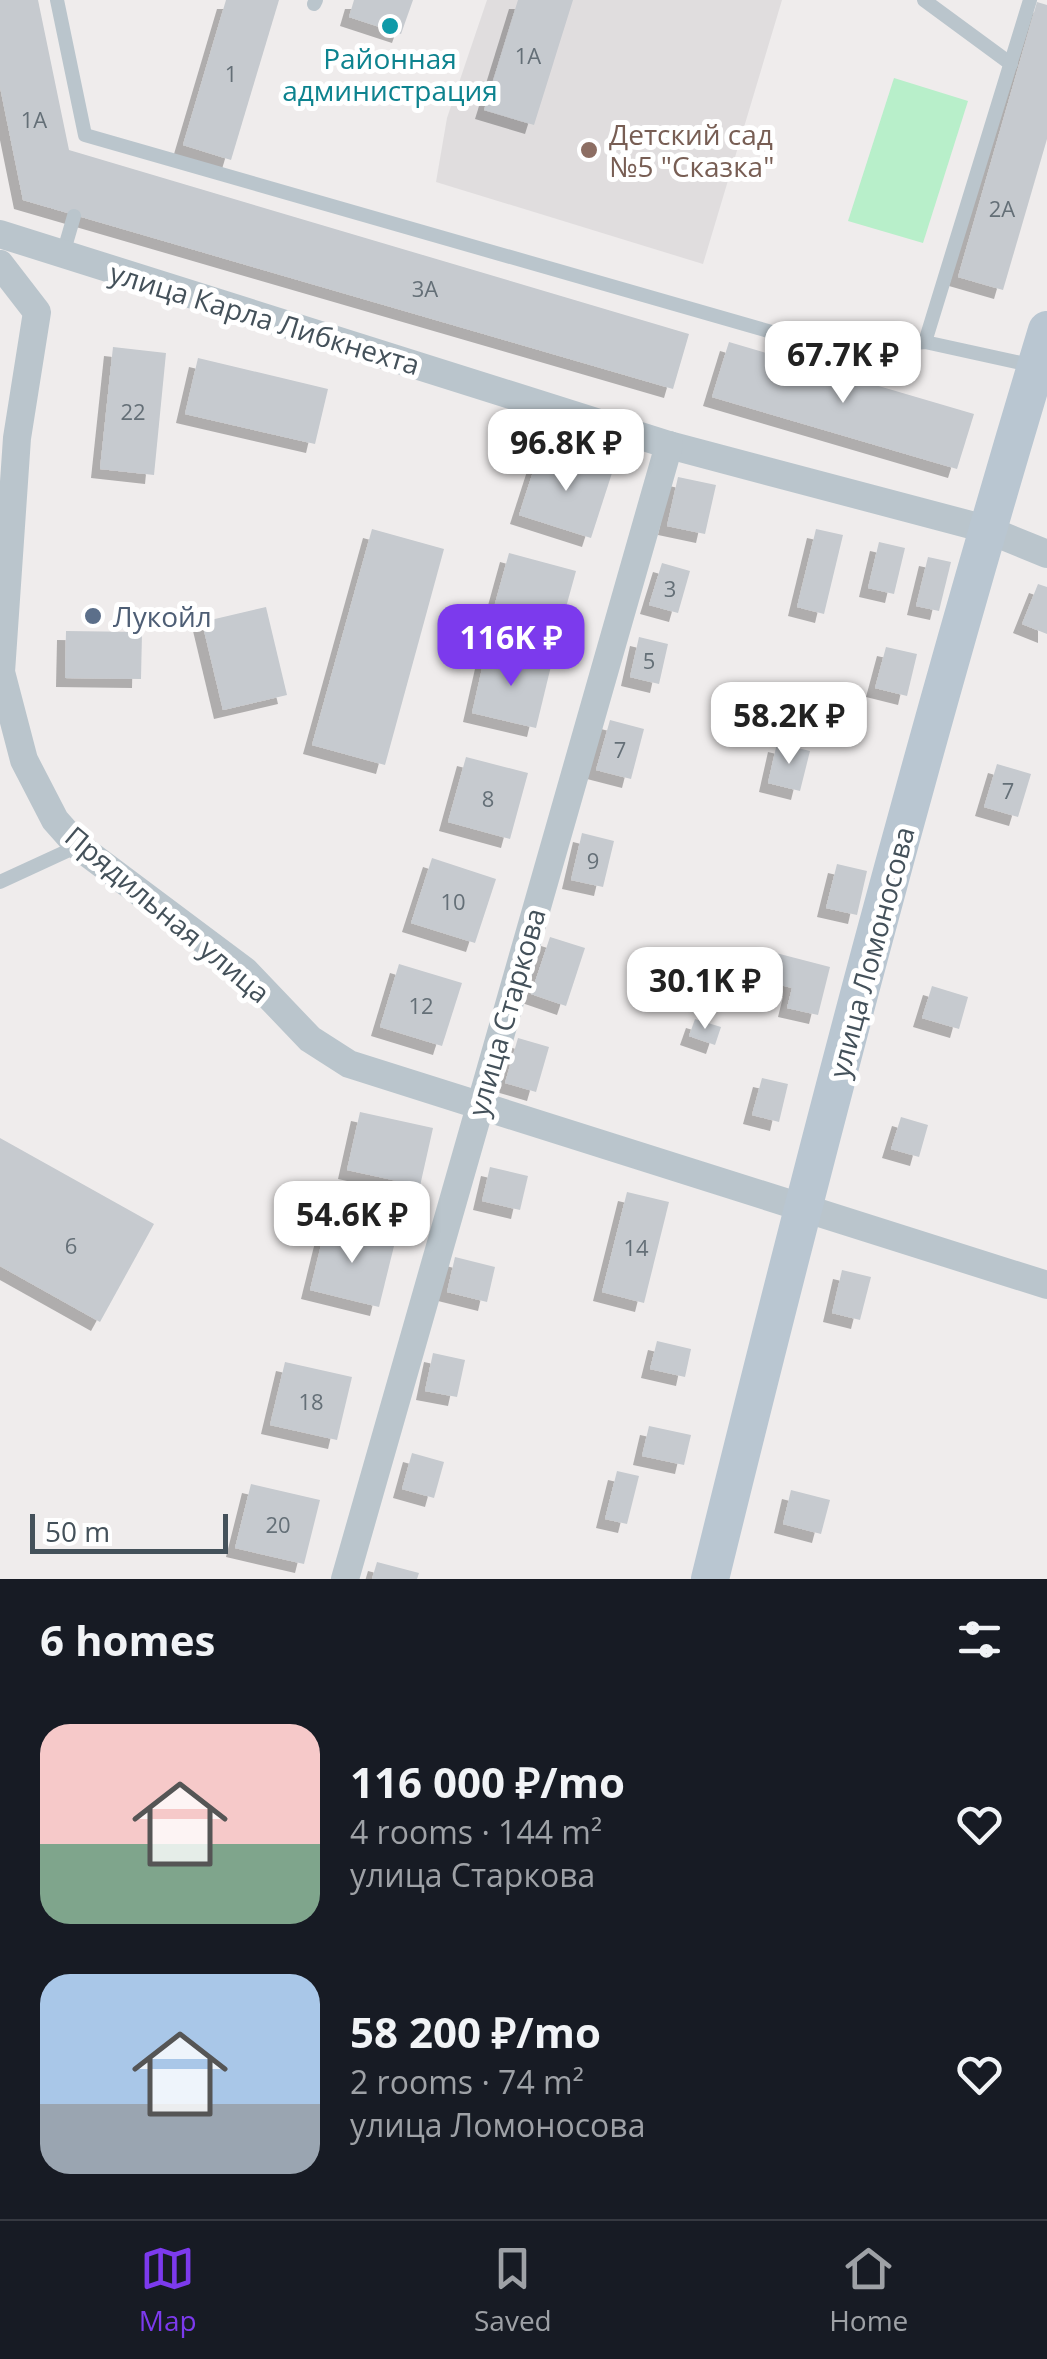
<!DOCTYPE html>
<html lang="en">
<head>
<meta charset="utf-8">
<style>
  :root { --surface:#171b24; --page:#242831; --text:#f1f3f6; --muted:#9ea1a6; --line:#363941; --accent:#7c3aed }
  body { margin:0; font-family:"Open Sans",sans-serif; background:var(--page); color:var(--text); height:100vh; display:flex; flex-direction:column; font-size:38px; white-space:nowrap }
  * { box-sizing:border-box; margin:0 }
  p { font-size:32px; color:var(--muted) }
  .icon { flex:none; width:55px; height:55px; fill:none; stroke:currentColor; stroke-width:2; stroke-linecap:round; stroke-linejoin:round }
  .map { position:relative; height:1579px; overflow:hidden }
  .drawer { display:flex; flex-direction:column; background:var(--surface); flex:1 }
  .drawer>* { flex:none }
  .scale { position:absolute; left:30px; bottom:25px; width:198px; box-sizing:border-box; padding-left:10px; border:5px solid #44515a; border-top:0; font-size:28px; line-height:35px; white-space:nowrap; color:#44515a; -webkit-text-stroke:8px #fff; paint-order:stroke }
  .price { position:absolute; translate:-50% -85px; padding:0 22px; border-radius:20px; background:#fff; color:#222; font-size:32px; line-height:65px; filter:drop-shadow(0 2px 5px #0008) }
  .price::after { content:''; position:absolute; left:50%; top:60px; width:30px; height:22px; margin-left:-15px; background:inherit; clip-path:polygon(0 0,100% 0,50% 100%) }
  .price.on { background:var(--accent); color:#fff }
  ul { padding:0; list-style:none }
  li { display:flex; align-items:center; gap:30px; height:250px; padding:0 40px }
  li span { display:grid; place-items:center; flex:none; width:280px; height:200px; border-radius:30px; color:#555 }
  li>.icon { margin-inline-start:auto }
  span .icon { width:120px; height:120px; fill:#fffc; stroke-width:1 }
  li b { font-size:42px }
  h2 { display:flex; justify-content:space-between; align-items:center; height:120px; padding:0 40px; font-size:42px }
  .tab-bar { display:flex; justify-content:space-around; align-items:center; height:140px; border-top:2px solid var(--line); background:var(--surface); font-size:28px; color:var(--muted) }
  .tab-bar a { display:grid; justify-items:center; gap:5px }
  .tab-bar .on { color:var(--accent) }
  .map>svg:first-child { display:block }
</style>
</head>
<body>
<div class="map">
<svg width="1047" height="1579" viewBox="0 0 1047 1579">
  <defs>
    <filter id="shadow"><feDropShadow dx="-9" dy="9" stdDeviation="0" flood-color="#0004"/></filter>
  </defs>
  <rect width="100%" height="100%" fill="#efecec"/>
  <polygon fill="#e0ddde" points="487,0 782,0 703,264 436,182 447,118"/>
  <polygon fill="#b8efca" points="894,78 968,101 923,243 848,221"/>
  <g fill="#c6cacf" filter="url(#shadow)">
    <polygon points="0,0 38,0 69,150 689,334 673,389 23,200 0,87"/>
    <polygon points="226,0 279,0 231,160 183,145"/>
    <polygon points="354,0 413,0 401,34 349,17"/>
    <polygon points="518,0 573,0 534,125 484,110"/>
    <polygon points="1037,2 1047,5 1047,139 1003,290 958,277"/>
    <polygon points="729,342 974,414 957,469 712,397"/>
    <polygon points="113,347 166,353 154,475 100,469"/>
    <polygon points="198,358 328,389 315,444 185,414"/>
    <polygon points="540,450 612,473 591,538 519,515"/>
    <polygon points="678,477 716,485 705,534 667,526"/>
    <polygon points="372,529 444,549 385,765 312,745"/>
    <polygon points="816,529 843,535 824,614 797,607"/>
    <polygon points="879,542 905,548 894,594 868,588"/>
    <polygon points="509,553 576,571 560,629 493,611"/>
    <polygon points="928,557 951,562 939,611 916,606"/>
    <polygon points="662,563 690,571 678,613 649,605"/>
    <polygon points="1038,584 1047,587 1047,634 1022,624"/>
    <polygon points="266,607 287,695 223,710 202,622"/>
    <polygon points="66,631 142,632 141,679 65,678"/>
    <polygon points="639,637 668,644 659,684 630,677"/>
    <polygon points="886,647 917,654 907,696 875,688"/>
    <polygon points="486,651 551,666 536,728 472,713"/>
    <polygon points="610,720 644,729 631,779 596,770"/>
    <polygon points="777,743 810,751 800,791 768,783"/>
    <polygon points="466,757 528,773 510,839 448,822"/>
    <polygon points="997,764 1031,774 1018,817 984,807"/>
    <polygon points="582,833 614,841 603,887 571,880"/>
    <polygon points="432,858 496,879 475,943 411,923"/>
    <polygon points="837,864 867,871 857,915 826,908"/>
    <polygon points="550,937 585,948 566,1006 531,994"/>
    <polygon points="776,953 830,967 818,1015 787,1008 792,988 769,982"/>
    <polygon points="399,964 462,983 442,1046 380,1027"/>
    <polygon points="932,986 968,997 959,1029 922,1018"/>
    <polygon points="695,1019 721,1027 715,1045 689,1036"/>
    <polygon points="518,1038 549,1047 536,1092 505,1083"/>
    <polygon points="762,1078 788,1084 779,1122 752,1115"/>
    <polygon points="360,1112 433,1128 420,1186 347,1170"/>
    <polygon points="901,1117 928,1125 919,1157 891,1149"/>
    <polygon points="0,1138 154,1224 100,1322 0,1266"/>
    <polygon points="490,1167 528,1176 520,1210 482,1201"/>
    <polygon points="627,1192 669,1202 644,1303 602,1292"/>
    <polygon points="326,1225 395,1242 379,1307 310,1290"/>
    <polygon points="455,1257 495,1267 487,1302 447,1292"/>
    <polygon points="842,1270 871,1277 860,1320 832,1313"/>
    <polygon points="657,1341 691,1349 685,1377 650,1369"/>
    <polygon points="433,1353 465,1360 457,1397 425,1391"/>
    <polygon points="285,1362 352,1377 337,1440 270,1425"/>
    <polygon points="649,1426 691,1435 684,1465 642,1456"/>
    <polygon points="412,1453 444,1462 434,1498 402,1489"/>
    <polygon points="617,1471 639,1476 627,1524 605,1519"/>
    <polygon points="251,1484 320,1500 304,1564 235,1548"/>
    <polygon points="791,1490 830,1500 821,1534 783,1524"/>
    <polygon points="377,1562 419,1573 417,1579 372,1579"/>
  </g>
  <g fill="none" stroke-linecap="round" stroke-linejoin="round">
    <g stroke="#bac5cc" stroke-width="14">
      <polyline points="57,0 85,135 838,351 925,342 1035,366"/>
      <polyline points="924,0 1011,64"/>
      <polyline points="314,4 316,0"/>
      <polyline points="63,254 74,216"/>
      <polyline points="925,342 1030,0"/>
      <polyline points="0,882 78,846"/>
    </g>
    <g stroke="#bac5cc" stroke-width="28">
      <polyline points="0,234 669,445 986,529 1047,554"/>
      <polyline points="0,264 37,312 17,438 1,672 24,760 55,820 78,846 245,971 310,1039 349,1064 1047,1285"/>
      <polyline points="345,1579 669,445"/>
    </g>
    <path stroke="#b9c6d1" stroke-width="38" d="M710 1579C813 1160 922 743 1047 330"/>
  </g>
  <circle fill="#0f9aa8" stroke="#fff" stroke-width="4" cx="390" cy="26" r="10"/>
  <circle fill="#8d6e63" stroke="#fff" stroke-width="4" cx="589" cy="150" r="10"/>
  <circle fill="#5c6f8a" stroke="#fff" stroke-width="4" cx="93" cy="616" r="10"/>
  <g text-anchor="middle" dominant-baseline="central" stroke-width="10" stroke-linejoin="round" paint-order="stroke">
    <g font-size="22" fill="#646f77">
      <text x="528" y="55">1А</text>
      <text x="231" y="73">1</text>
      <text x="34" y="119">1А</text>
      <text x="1002" y="208">2А</text>
      <text x="425" y="288">3А</text>
      <text x="133" y="411">22</text>
      <text x="670" y="588">3</text>
      <text x="649" y="660">5</text>
      <text x="620" y="749">7</text>
      <text x="1008" y="790">7</text>
      <text x="488" y="798">8</text>
      <text x="593" y="860">9</text>
      <text x="453" y="901">10</text>
      <text x="421" y="1005">12</text>
      <text x="71" y="1245">6</text>
      <text x="636" y="1247">14</text>
      <text x="311" y="1401">18</text>
      <text x="278" y="1524">20</text>
    </g>
    <g font-size="28" fill="#0d838f" stroke="#fff">
      <text x="390" y="58">Районная<tspan x="390" dy="32">администрация</tspan></text>
    </g>
    <g font-size="28" fill="#785e54" stroke="#fff" text-anchor="start">
      <text x="609" y="134">Детский сад<tspan x="609" dy="32">№5 "Сказка"</tspan></text>
    </g>
    <g font-size="28" fill="#44515a" stroke="#fff">
      <text transform="translate(265 318) rotate(17)">улица Карла Либкнехта</text>
      <text transform="translate(168 914) rotate(40)">Прядильная улица</text>
      <text transform="translate(871 952) rotate(-75)">улица Ломоносова</text>
      <text transform="translate(506 1012) rotate(-74)">улица Старкова</text>
    </g>
    <g font-size="28" fill="#4e5e75" stroke="#fff" text-anchor="start">
      <text x="113" y="616">Лукойл</text>
    </g>
  </g>
</svg>
<div class="scale">50 m</div>
<b class="price" style="left:843px;top:406px">67.7K ₽</b>
<b class="price" style="left:566px;top:494px">96.8K ₽</b>
<b class="price on" style="left:511px;top:689px">116K ₽</b>
<b class="price" style="left:789px;top:767px">58.2K ₽</b>
<b class="price" style="left:705px;top:1032px">30.1K ₽</b>
<b class="price" style="left:352px;top:1266px">54.6K ₽</b>
</div>
<section class="drawer">
<h2>6 homes<svg class="icon" aria-label="filters" viewBox="0 0 24 24"><path d="M4 7h16M4 17h16"/><circle cx="9" cy="7" r="2"/><circle cx="15" cy="17" r="2"/></svg></h2>
<ul>
<li><span style="background:linear-gradient(#f6c9c9 60%,#7fa58c 0)"><svg class="icon" aria-label="home" viewBox="0 0 24 24"><path d="M3 11l9-7 9 7M6 9v11h12V9"/></svg></span><div><b>116 000 ₽/mo</b><p>4 rooms · 144 m²</p><p>улица Старкова</p></div><svg class="icon" aria-label="heart" viewBox="0 0 24 24"><path d="M12 20l-8-8c-3-5 5-10 8-4 3-6 11-1 8 4z"/></svg></li>
<li><span style="background:linear-gradient(#a9c7e8 65%,#9aa5b1 0)"><svg class="icon" aria-label="home" viewBox="0 0 24 24"><path d="M3 11l9-7 9 7M6 9v11h12V9"/></svg></span><div><b>58 200 ₽/mo</b><p>2 rooms · 74 m²</p><p>улица Ломоносова</p></div><svg class="icon" aria-label="heart" viewBox="0 0 24 24"><path d="M12 20l-8-8c-3-5 5-10 8-4 3-6 11-1 8 4z"/></svg></li>
</ul>
</section>
<nav class="tab-bar">
<a class="on"><svg class="icon" aria-label="map" viewBox="0 0 24 24"><path d="M3 6l6-2 6 2 6-2v14l-6 2-6-2-6 2zM9 4v14M15 6v14"/></svg>Map</a>
<a><svg class="icon" aria-label="saved" viewBox="0 0 24 24"><path d="M7 4h10v16l-5-4-5 4z"/></svg>Saved</a>
<a><svg class="icon" aria-label="home" viewBox="0 0 24 24"><path d="M3 11l9-7 9 7M6 9v11h12V9"/></svg>Home</a>
</nav>
</body>
</html>
